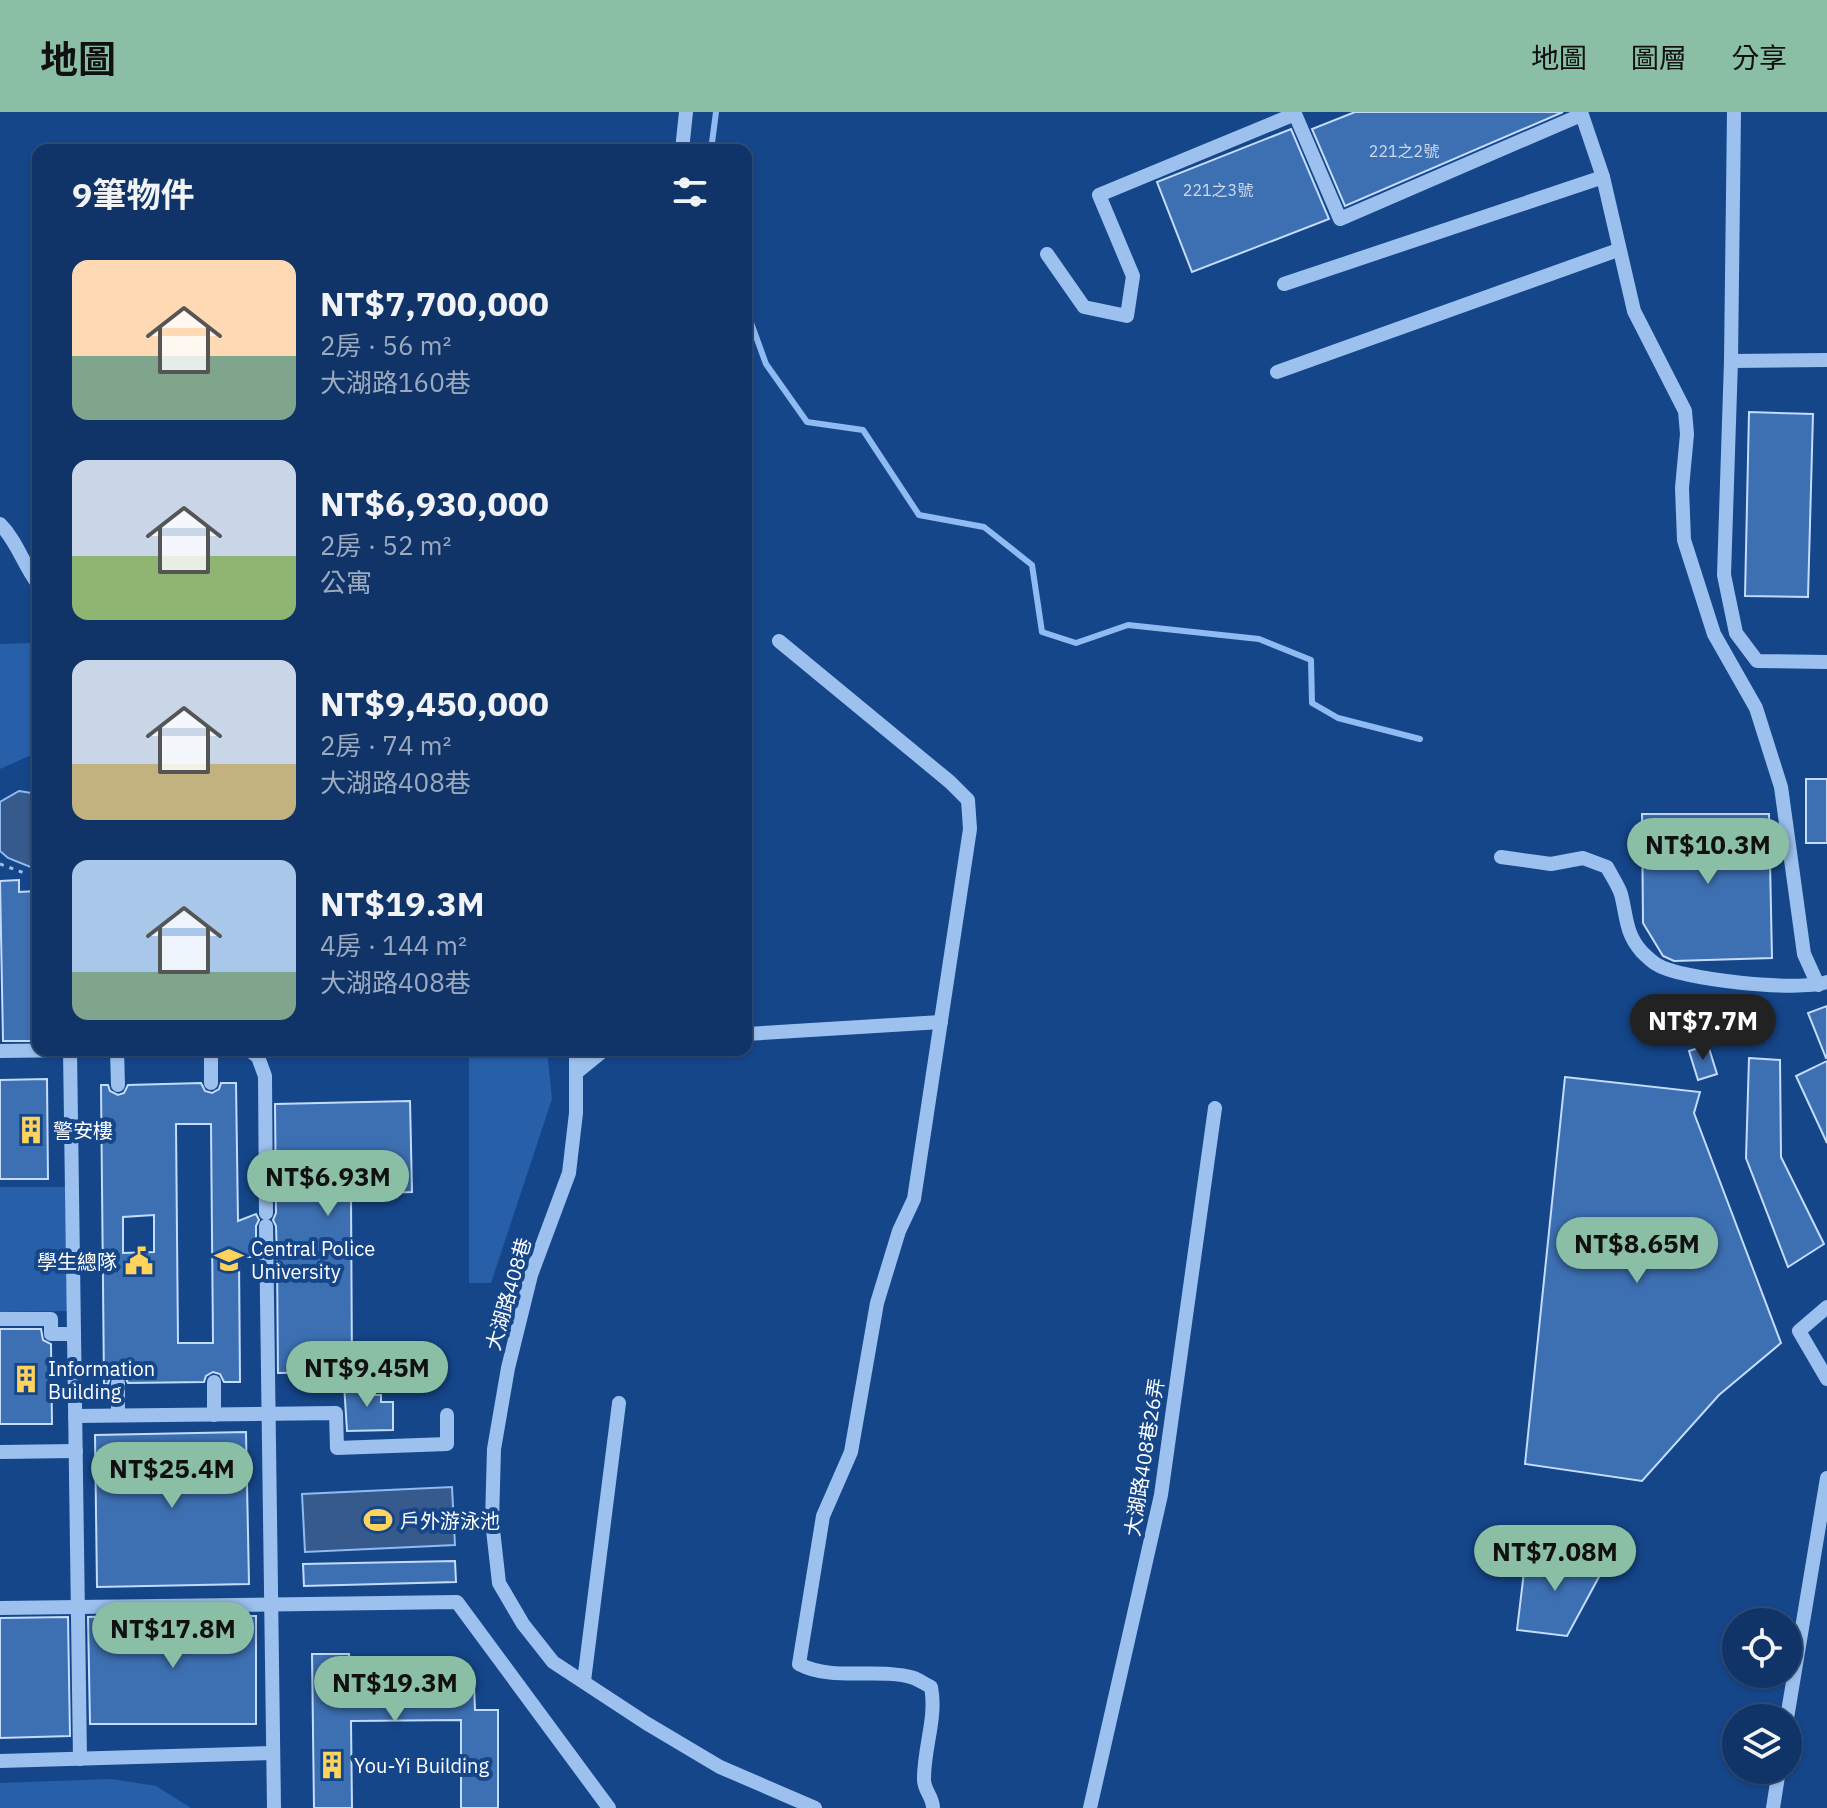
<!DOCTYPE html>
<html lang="zh-TW">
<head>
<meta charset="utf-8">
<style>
  :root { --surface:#103468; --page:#193c6e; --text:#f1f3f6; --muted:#9caac0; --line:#304f7c; --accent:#8abfa5 }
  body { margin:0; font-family:"IBM Plex Sans","Noto Sans TC",sans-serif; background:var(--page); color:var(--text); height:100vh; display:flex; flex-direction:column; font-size:30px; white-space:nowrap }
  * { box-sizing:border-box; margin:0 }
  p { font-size:26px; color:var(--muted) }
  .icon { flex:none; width:44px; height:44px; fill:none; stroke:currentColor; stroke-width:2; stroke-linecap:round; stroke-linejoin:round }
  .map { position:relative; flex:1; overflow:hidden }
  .panel { position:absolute; left:32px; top:32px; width:720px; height:912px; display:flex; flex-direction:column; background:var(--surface); border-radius:16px; box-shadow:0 2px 6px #0004,0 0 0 2px var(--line) }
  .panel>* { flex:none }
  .controls { position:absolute; left:1722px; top:1496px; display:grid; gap:16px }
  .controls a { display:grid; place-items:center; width:80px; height:80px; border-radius:50%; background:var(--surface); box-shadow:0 2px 6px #0004,0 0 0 2px var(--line); font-size:40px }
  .price { position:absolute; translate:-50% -68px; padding:0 18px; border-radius:28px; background:var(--accent); color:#111; font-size:26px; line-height:52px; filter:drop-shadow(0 2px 4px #0008) }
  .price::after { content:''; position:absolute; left:50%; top:48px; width:24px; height:18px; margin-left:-12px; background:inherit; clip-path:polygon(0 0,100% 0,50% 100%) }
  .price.on { background:#222; color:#fff }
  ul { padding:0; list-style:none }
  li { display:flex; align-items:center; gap:24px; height:200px; padding:0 40px }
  li span { display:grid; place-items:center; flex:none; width:224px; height:160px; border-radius:16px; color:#555 }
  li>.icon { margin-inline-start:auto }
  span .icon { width:96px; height:96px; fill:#fffc; stroke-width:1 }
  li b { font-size:34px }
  h2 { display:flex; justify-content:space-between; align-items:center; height:96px; padding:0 40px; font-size:34px }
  header { display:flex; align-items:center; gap:48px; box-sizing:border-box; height:112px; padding:0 40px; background:var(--accent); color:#111 }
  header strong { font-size:38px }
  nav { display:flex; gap:44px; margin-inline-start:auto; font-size:28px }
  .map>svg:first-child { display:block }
</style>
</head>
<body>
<header>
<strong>地圖</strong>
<nav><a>地圖</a><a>圖層</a><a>分享</a></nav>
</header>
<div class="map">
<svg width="1827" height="1696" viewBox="0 0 1827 1696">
  <rect width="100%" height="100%" fill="#15468a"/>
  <g fill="#275fa9">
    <polygon points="38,531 38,640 0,657 0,532"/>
    <polygon points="469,938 547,938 552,987 491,1171 469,1171"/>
    <polygon points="0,1075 68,1075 70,1199 0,1200"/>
    <polygon points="112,1667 156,1674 191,1696 0,1696 0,1671"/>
  </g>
  <g fill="#365a8c" stroke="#8fbbf2" stroke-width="2">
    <polygon points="19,679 38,682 38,758 8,746 0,739 0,690"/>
    <polygon points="452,1375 455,1433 305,1440 302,1382"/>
  </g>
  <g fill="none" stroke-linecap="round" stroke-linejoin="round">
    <g stroke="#8fbbf2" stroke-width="6">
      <polyline points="711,38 716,0"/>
      <polyline points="746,197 766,252 807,310 863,318 919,403 984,415 1032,453 1042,520 1076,531 1128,513 1259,527 1311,548 1312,591 1338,606 1420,627"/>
    </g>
  </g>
  <g fill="#3d70b3" stroke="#c4dcfb" stroke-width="2" fill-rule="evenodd">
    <polygon points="1355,0 1563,0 1345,94 1312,17"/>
    <polygon points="1291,17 1329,107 1192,160 1157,70"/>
    <polygon points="1749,300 1813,302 1808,485 1745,484"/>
    <rect x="1806" y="667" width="21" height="64"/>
    <polygon points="1642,702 1769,702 1772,846 1674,849 1663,844 1643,811"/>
    <polygon points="19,768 19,780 38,779 38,929 3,929 0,769"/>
    <polygon points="1827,894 1827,946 1826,946 1808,901"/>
    <polygon points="1708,933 1717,962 1698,968 1689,939"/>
    <polygon points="1749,946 1780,948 1781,1045 1824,1132 1788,1155 1746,1046"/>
    <polygon points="1827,949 1827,1031 1796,964"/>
    <polygon points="1565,965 1700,980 1694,1001 1781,1231 1719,1283 1642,1369 1525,1352"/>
    <polygon points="47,967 48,1067 0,1067 0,968"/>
    <path d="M201 971 205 979 212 981 219 977 221 971H236L238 1109 256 1102 259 1108 256 1114V1145H239L240 1270H224L220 1262 213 1260 206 1264 204 1270 128 1271 124 1263 117 1261 110 1265 108 1272H104L101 973H108L110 979 118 983 124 981 128 973ZM176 1012H211L213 1231H178ZM154 1103V1140L123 1141V1105Z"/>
    <polygon points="410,989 412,1080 351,1082 352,1260 278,1261 277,1145 276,1114 273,1108 276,1101 275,992"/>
    <polygon points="0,1217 41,1217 43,1228 51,1232 52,1312 0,1312"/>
    <polygon points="344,1272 373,1272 374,1283 381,1283 381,1290 393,1290 393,1318 347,1319"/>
    <polygon points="246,1320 249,1472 97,1475 95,1323"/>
    <polygon points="1526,1443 1607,1450 1567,1524 1517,1518"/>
    <polygon points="455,1449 456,1470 304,1474 303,1452"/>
    <polygon points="128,1504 256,1504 256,1612 90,1612 88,1505"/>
    <polygon points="68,1505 70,1624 0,1626 0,1506"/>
    <polygon points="312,1542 349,1542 350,1554 433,1553 434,1572 474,1572 475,1598 498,1598 498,1696 461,1696 461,1608 351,1609 352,1696 314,1696"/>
  </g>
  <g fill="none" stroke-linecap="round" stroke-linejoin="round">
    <polyline stroke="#9dc1ef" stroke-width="3" stroke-dasharray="4 6" stroke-linecap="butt" points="0,752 27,762"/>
    <g stroke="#9dc1ef" stroke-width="14">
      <polyline points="1581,0 1603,65 1634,199 1685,299 1687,322 1682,376 1684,428 1714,522 1756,596 1781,675 1804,842 1818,873"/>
      <polyline points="1734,0 1731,249 1724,463 1736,521 1757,549 1827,550"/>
      <polyline points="682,38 686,0"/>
      <polyline points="1047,142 1084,195 1127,204 1133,164 1099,83 1295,2 1340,107 1581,3"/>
      <polyline points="1284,172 1603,65"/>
      <polyline points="1731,249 1827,248"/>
      <polyline points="1277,260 1618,138"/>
      <path d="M0 412C17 429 23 452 38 472"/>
      <path d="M779 529 950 670 968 688 970 717 914 1087 899 1119 877 1191 851 1340 823 1404 799 1552C833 1570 878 1555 914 1566 919 1568 925 1572 931 1575 937 1605 924 1635 924 1666 923 1678 933 1684 933 1696"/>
      <path d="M1501 745 1551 752 1583 746 1607 755C1611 763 1618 773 1621 782 1627 805 1625 821 1642 840 1646 844 1651 849 1656 852 1680 868 1800 880 1827 870"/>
      <polyline points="746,922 941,910"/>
      <polyline points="70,938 80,1647"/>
      <polyline points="117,938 118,973"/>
      <polyline points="249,938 258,945 265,964 266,1101"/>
      <polyline points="576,938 576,1001 569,1061 531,1163 508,1256 494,1337 492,1409 499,1471 523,1512 553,1550 646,1611 720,1655 815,1696"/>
      <polyline points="0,939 81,938"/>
      <polyline points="577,960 604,938"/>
      <polyline points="211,971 211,938"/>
      <polyline points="266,1114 274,1696"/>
      <polyline points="1827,1195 1799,1219 1827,1267"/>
      <polyline points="0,1207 51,1207 51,1222 74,1222"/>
      <polyline points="214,1270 214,1303"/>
      <polyline points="118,1271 118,1303"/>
      <polyline points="75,1304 336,1301 337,1336 447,1332 447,1303"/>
      <polyline points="0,1340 76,1339"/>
      <polyline points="0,1496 457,1490 609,1696"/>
      <polyline points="584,1569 619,1291"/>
      <polyline points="1787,1606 1827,1366"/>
      <polyline points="0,1649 273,1641"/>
      <polyline points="1090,1696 1161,1383 1215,996"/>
      <polyline points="1773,1696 1779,1658"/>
    </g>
  </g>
  <defs>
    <symbol id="building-bare" viewBox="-9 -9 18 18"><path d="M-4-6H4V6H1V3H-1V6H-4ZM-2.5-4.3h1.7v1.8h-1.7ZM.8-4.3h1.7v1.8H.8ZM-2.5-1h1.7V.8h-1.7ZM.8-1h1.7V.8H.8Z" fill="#ffd35c" stroke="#15468a" stroke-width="2.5" paint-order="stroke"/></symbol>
    <symbol id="university-bare" viewBox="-9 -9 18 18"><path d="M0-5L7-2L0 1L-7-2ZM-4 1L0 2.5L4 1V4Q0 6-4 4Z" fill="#ffd35c" stroke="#15468a" stroke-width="2.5" paint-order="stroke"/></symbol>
    <symbol id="civic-bare" viewBox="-9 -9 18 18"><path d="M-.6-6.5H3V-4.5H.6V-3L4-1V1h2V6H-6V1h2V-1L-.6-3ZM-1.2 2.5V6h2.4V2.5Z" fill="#ffd35c" stroke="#15468a" stroke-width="2.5" paint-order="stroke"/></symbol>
    <symbol id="stadium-bare" viewBox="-9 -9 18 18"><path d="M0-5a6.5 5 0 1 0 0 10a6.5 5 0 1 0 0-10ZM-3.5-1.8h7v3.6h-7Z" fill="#ffd35c" stroke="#15468a" stroke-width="2.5" paint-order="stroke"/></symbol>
  </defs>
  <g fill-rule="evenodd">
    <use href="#building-bare" x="11" y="998" width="40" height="40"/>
    <use href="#university-bare" x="209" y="1128" width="40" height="40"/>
    <use href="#civic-bare" x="119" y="1129" width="40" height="40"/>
    <use href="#building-bare" x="6" y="1247" width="40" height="40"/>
    <use href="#stadium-bare" x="358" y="1388" width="40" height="40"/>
    <use href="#building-bare" x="312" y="1633" width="40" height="40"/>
  </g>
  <g text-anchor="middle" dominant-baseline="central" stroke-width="8" stroke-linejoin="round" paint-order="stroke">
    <g font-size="16" fill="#cedbec">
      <text x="1404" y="39">221之2號</text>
      <text x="1218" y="78">221之3號</text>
    </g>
    <g font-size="20" fill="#fff" stroke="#15468a" text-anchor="start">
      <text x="53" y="1018">警安樓</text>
      <text x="251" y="1136">Central Police<tspan x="251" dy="23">University</tspan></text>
      <text x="117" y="1149" text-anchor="end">學生總隊</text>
      <text x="48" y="1256">Information<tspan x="48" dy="23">Building</tspan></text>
      <text x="400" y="1408">戶外游泳池</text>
      <text x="354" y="1653">You-Yi Building</text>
    </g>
    <g font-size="20" fill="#fff" stroke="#15468a">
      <text transform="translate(508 1182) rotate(-74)">大湖路408巷</text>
      <text transform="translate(1144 1345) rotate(-81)">大湖路408巷26弄</text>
    </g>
  </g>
</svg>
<div class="controls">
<a><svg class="icon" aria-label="locate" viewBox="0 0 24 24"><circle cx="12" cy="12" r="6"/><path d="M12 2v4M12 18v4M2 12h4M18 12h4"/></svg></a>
<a><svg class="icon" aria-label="layers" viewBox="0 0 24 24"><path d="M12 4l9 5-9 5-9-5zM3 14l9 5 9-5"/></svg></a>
</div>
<b class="price" style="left:1708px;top:774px">NT$10.3M</b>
<b class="price on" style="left:1703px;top:950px">NT$7.7M</b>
<b class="price" style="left:328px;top:1106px">NT$6.93M</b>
<b class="price" style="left:1637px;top:1173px">NT$8.65M</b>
<b class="price" style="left:367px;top:1297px">NT$9.45M</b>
<b class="price" style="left:172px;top:1398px">NT$25.4M</b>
<b class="price" style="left:1555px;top:1481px">NT$7.08M</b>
<b class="price" style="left:173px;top:1558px">NT$17.8M</b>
<b class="price" style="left:395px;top:1612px">NT$19.3M</b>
<section class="panel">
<h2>9筆物件<svg class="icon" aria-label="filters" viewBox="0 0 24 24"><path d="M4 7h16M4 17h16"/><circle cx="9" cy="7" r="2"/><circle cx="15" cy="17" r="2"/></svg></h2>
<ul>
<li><span style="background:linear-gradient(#ffd9b3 60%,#7fa58c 0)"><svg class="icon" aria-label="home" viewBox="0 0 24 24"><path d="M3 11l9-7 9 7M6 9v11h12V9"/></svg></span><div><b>NT$7,700,000</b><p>2房 · 56 m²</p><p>大湖路160巷</p></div></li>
<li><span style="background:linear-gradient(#c9d6e8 60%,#8fb573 0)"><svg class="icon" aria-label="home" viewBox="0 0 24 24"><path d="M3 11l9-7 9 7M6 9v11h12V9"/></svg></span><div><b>NT$6,930,000</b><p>2房 · 52 m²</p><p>公寓</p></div></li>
<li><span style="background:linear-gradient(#c9d6e8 65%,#c2b280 0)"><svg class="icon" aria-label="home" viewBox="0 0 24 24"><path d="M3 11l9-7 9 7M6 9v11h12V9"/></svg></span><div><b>NT$9,450,000</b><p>2房 · 74 m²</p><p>大湖路408巷</p></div></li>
<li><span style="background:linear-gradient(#a9c7e8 70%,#7fa58c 0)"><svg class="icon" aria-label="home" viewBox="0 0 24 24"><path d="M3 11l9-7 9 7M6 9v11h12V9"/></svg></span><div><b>NT$19.3M</b><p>4房 · 144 m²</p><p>大湖路408巷</p></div></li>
</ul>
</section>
</div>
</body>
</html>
